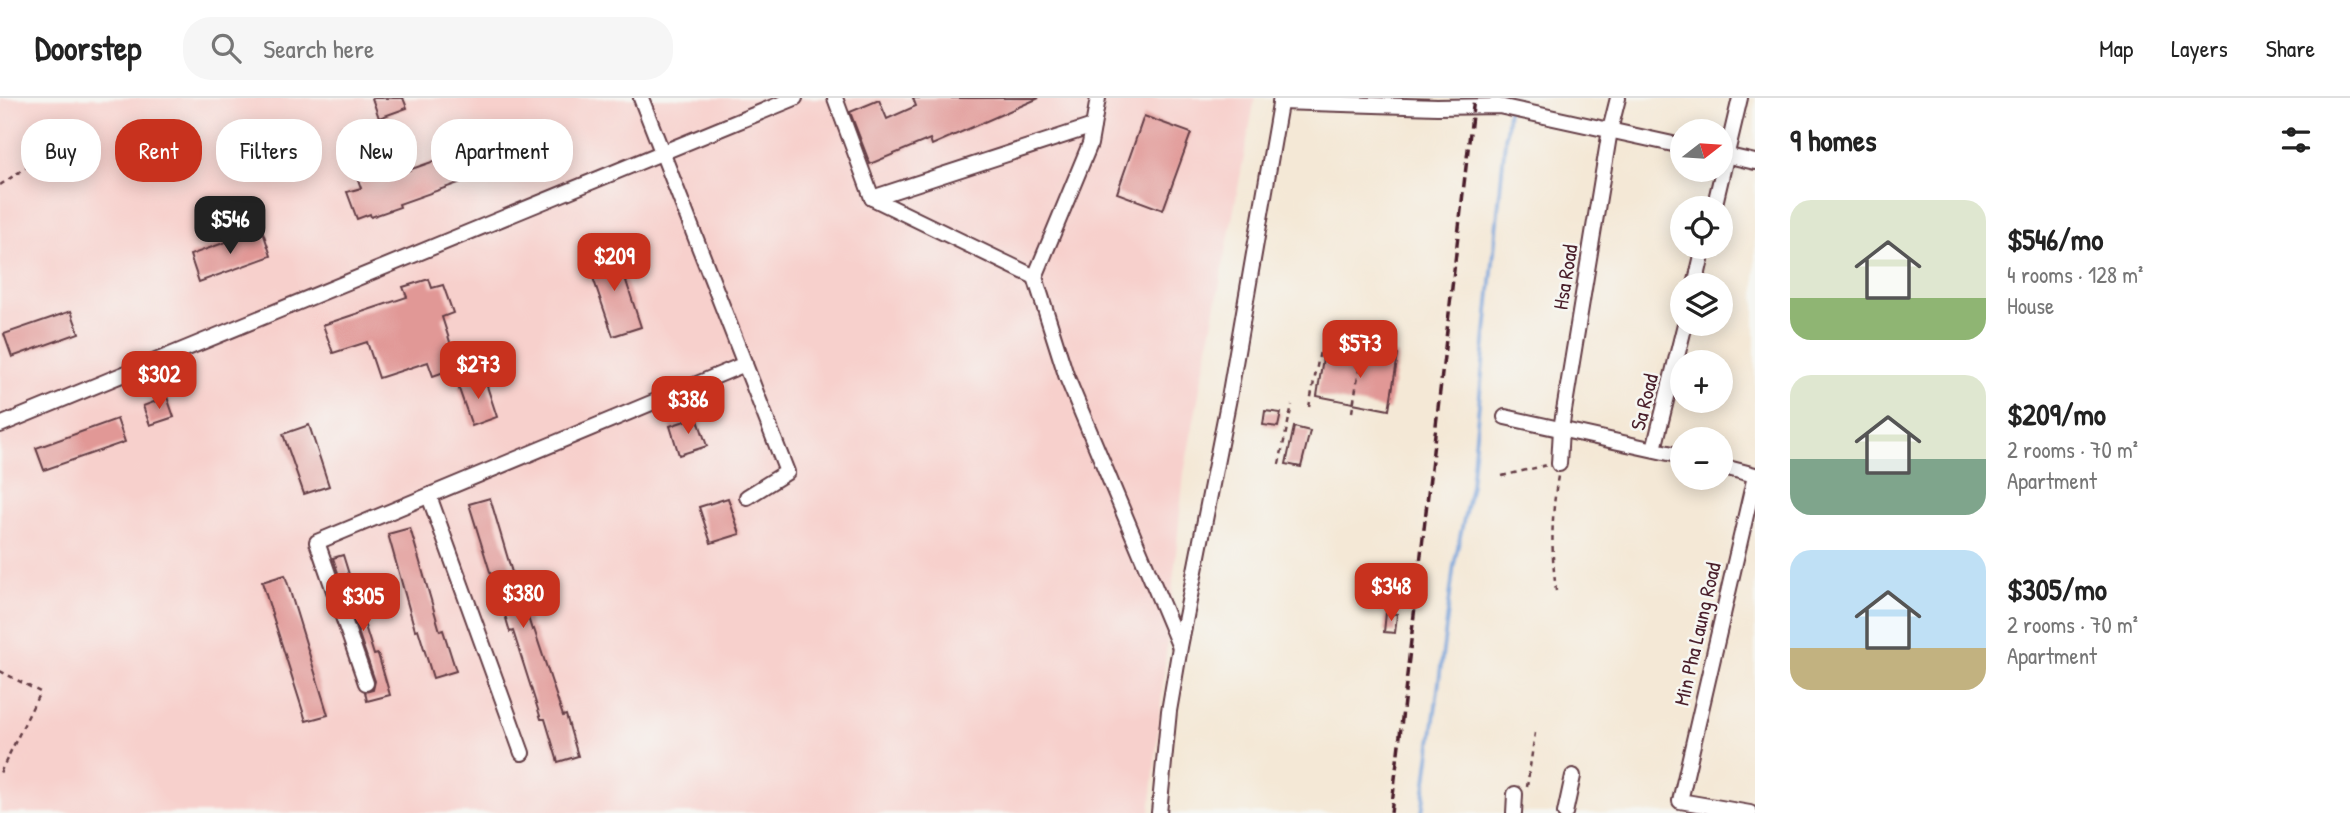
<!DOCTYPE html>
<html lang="en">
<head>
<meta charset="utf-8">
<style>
  :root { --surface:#fff; --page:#f6f6f6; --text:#222; --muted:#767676; --line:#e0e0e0; --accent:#c8321e }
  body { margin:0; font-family:"Patrick Hand",sans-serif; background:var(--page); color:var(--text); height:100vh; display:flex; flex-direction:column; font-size:26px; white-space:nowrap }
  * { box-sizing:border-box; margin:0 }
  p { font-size:23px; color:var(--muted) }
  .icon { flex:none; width:38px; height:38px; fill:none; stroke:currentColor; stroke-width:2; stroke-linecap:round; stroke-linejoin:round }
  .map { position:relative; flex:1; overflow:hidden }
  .panel { display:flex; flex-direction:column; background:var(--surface); width:595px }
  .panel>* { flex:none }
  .hud { position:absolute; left:21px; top:21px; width:665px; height:63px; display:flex; gap:14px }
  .needle { width:46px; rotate:73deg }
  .controls { position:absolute; left:1670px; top:21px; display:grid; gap:14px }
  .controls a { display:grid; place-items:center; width:63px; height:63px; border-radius:50%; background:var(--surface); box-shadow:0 4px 18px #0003; font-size:35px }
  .price { position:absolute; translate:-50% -60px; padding:0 16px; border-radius:14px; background:var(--accent); color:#fff; font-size:23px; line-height:46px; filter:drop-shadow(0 2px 4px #0008) }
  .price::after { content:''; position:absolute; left:50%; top:42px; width:21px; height:16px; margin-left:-10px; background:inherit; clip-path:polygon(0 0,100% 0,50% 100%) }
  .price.active { background:#222; color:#fff }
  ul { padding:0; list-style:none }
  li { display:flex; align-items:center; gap:21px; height:175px; padding:0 35px }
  li span { display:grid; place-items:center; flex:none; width:196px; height:140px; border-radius:21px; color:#555 }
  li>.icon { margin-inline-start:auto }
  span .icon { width:84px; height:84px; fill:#fffc; stroke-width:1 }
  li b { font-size:30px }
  h2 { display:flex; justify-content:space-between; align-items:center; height:84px; padding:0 35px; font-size:30px }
  .chip { padding:0 24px; border-radius:28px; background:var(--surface); box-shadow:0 4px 18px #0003; font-size:24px; line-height:63px }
  .chip.active { background:var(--accent); color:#fff }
  header { display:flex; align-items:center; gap:42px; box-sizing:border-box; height:98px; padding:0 35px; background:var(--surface); border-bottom:2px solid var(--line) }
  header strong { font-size:33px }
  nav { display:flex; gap:38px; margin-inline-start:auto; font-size:24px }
  .search { width:490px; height:63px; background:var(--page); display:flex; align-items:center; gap:18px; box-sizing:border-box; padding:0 24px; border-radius:28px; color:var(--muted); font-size:26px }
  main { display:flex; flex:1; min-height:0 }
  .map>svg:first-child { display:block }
</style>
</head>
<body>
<header>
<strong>Doorstep</strong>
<div class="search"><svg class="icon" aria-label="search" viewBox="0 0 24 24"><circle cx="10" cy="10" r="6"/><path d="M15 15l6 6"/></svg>Search here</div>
<nav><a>Map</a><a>Layers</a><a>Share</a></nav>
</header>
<main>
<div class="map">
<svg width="1755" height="715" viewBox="0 0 1755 715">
  <rect width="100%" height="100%" fill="#f6f6f2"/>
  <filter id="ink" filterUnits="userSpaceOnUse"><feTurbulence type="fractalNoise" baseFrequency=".0143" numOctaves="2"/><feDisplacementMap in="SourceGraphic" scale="14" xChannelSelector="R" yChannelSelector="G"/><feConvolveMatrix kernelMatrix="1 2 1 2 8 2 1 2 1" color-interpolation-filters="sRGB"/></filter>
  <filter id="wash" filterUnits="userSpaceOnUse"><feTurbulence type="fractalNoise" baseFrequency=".00686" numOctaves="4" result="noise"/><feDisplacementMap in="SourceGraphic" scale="28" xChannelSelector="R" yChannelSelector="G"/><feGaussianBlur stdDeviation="1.57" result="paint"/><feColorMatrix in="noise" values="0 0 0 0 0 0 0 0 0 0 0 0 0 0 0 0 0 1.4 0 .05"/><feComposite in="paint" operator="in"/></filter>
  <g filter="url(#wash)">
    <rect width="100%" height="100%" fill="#f4e8d6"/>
    <polygon fill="#f7d0cc" points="0,0 1255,0 1184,375 1150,715 0,715"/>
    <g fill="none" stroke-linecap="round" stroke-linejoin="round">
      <polyline stroke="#6f9ed8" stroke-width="3.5" points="1422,715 1454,467 1471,387 1508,12"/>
    </g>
    <g id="blocks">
      <g fill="#e19896">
        <polygon points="372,0 403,0 407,10 379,20"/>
        <polygon points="913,0 1039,0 932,47 930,41 870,66 850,14 879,2 887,21 916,8"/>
        <polygon points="1144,18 1191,35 1163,112 1117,95"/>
        <polygon points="369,21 389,79 463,53 473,80 399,106 400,109 371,119 370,116 357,121 347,94 361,90 340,31"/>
        <polygon points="262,131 271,158 199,184 190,157"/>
        <polygon points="616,152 641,229 613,238 587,162"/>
        <polygon points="429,181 432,190 443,187 453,215 442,219 458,269 433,278 428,264 379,280 367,244 333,255 323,227 407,199 403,189"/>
        <polygon points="71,213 79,235 12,259 4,236"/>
        <polygon points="1369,252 1398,257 1389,312 1317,298 1323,260 1366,267"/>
        <polygon points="484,279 497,319 472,328 458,288"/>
        <polygon points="167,299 174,319 150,327 143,308"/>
        <polygon points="1265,313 1281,315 1278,329 1263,327"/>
        <polygon points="697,319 707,348 679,357 670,328"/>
        <polygon points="117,321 125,344 44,372 36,350"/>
        <polygon points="309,327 329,388 304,396 283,336"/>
        <polygon points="1294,329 1310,333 1301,369 1286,366"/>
        <polygon points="490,400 516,488 518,487 532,532 534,531 563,618 566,617 578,658 558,664 545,621 541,621 513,533 510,534 497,490 495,490 469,406"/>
        <polygon points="728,400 740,436 711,445 699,409"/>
        <polygon points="410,430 440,533 443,532 456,573 433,580 418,531 415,532 388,436"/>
        <polygon points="343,457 374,557 378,556 390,597 367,603 365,594 373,592 375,583 333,460"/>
        <polygon points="285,477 328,617 306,623 262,484"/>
        <polygon points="1386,515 1397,516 1395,535 1384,534"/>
      </g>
    </g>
  </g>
  <g filter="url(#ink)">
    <use href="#blocks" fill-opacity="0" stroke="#643d45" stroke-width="2"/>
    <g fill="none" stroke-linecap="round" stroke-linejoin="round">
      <defs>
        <g id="minor">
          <polyline points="641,0 787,374 747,399"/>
          <polyline points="835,0 872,100 1035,179"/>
          <polyline points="1098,0 1090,46 1035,179 1066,277 1179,547"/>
          <polyline points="1280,4 1437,9 1499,8 1682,48"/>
          <polyline points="1720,56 1755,64"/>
          <polyline points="872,100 1093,28"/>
          <polyline points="1714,110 1740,0"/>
          <polyline points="1695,187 1704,149"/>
          <polyline points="1505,319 1682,358"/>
          <polyline points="0,327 795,0"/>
          <polyline points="1654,351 1685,226"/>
          <polyline points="1559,366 1561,331 1610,32 1618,0"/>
          <polyline points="1720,368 1755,377"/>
          <polyline points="429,398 522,655"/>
          <polyline points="366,585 317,444 745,266"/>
          <polyline points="1159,715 1169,613 1180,549 1229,300 1281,0"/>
          <polyline points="1514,715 1515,696"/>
          <polyline points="1565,715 1573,678"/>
          <polyline points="1750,715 1680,703 1755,378"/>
        </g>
      </defs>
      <use href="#minor" stroke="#643d45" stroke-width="18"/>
      <g stroke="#643d45" stroke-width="2.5" stroke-dasharray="5 5" stroke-linecap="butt">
        <polyline points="0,87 64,44"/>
        <polyline points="1309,309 1320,253"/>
        <polyline points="1352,314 1361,260"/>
        <polyline points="1279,366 1292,307"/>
        <polyline points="1502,378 1547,367"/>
        <path d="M1556 493C1551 451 1551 419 1558 378"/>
        <polyline points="0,573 40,594 0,675"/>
        <polyline points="1527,689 1535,635"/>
      </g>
      <use href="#minor" stroke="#fff" stroke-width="14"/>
      <polyline stroke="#4a1f2b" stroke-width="3.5" stroke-dasharray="10 5" stroke-linecap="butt" points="1391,715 1474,0"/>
    </g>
  </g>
  <g text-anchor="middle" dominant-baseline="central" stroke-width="5" stroke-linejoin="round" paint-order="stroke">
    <g font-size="21" fill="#4a1f2b" stroke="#f6f6f2">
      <text transform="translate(1565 179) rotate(-81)">Hsa Road</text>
      <text transform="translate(1644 304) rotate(-76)">Sa Road</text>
      <text transform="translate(1697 536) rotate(-77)">Min Pha Laung Road</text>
    </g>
  </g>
</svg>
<div class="controls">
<a><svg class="needle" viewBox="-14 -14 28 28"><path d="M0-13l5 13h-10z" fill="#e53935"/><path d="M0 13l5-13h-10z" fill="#767676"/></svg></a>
<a><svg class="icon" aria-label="locate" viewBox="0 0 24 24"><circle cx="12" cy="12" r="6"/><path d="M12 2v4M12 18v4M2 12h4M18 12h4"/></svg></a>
<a><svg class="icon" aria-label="layers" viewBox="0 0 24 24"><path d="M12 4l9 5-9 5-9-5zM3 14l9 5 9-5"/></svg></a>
<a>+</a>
<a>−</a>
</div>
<b class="price active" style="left:230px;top:158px">$546</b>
<b class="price" style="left:614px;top:195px">$209</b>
<b class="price" style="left:1360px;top:282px">$573</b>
<b class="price" style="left:478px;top:303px">$273</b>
<b class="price" style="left:159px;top:313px">$302</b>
<b class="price" style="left:688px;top:338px">$386</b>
<b class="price" style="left:1391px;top:525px">$348</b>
<b class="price" style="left:523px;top:532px">$380</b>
<b class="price" style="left:363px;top:535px">$305</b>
<div class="hud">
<a class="chip">Buy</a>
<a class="chip active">Rent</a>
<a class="chip">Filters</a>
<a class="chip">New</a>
<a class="chip">Apartment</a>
</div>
</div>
<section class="panel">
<h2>9 homes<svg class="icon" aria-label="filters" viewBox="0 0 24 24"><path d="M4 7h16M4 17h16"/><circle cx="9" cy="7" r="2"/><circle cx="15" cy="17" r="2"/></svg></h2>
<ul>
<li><span style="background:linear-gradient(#dfe7d0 70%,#8fb573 0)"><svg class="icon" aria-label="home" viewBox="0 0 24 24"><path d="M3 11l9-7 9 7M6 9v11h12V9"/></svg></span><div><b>$546/mo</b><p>4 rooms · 128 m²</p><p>House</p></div></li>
<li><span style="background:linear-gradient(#dfe7d0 60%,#7fa58c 0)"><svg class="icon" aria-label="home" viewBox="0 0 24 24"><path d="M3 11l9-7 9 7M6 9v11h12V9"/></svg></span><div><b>$209/mo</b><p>2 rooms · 70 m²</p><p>Apartment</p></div></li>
<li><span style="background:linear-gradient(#bfe0f5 70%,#c2b280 0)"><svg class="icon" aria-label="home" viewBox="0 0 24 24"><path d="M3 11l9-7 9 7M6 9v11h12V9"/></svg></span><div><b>$305/mo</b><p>2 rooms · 70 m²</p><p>Apartment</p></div></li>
</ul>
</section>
</main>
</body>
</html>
